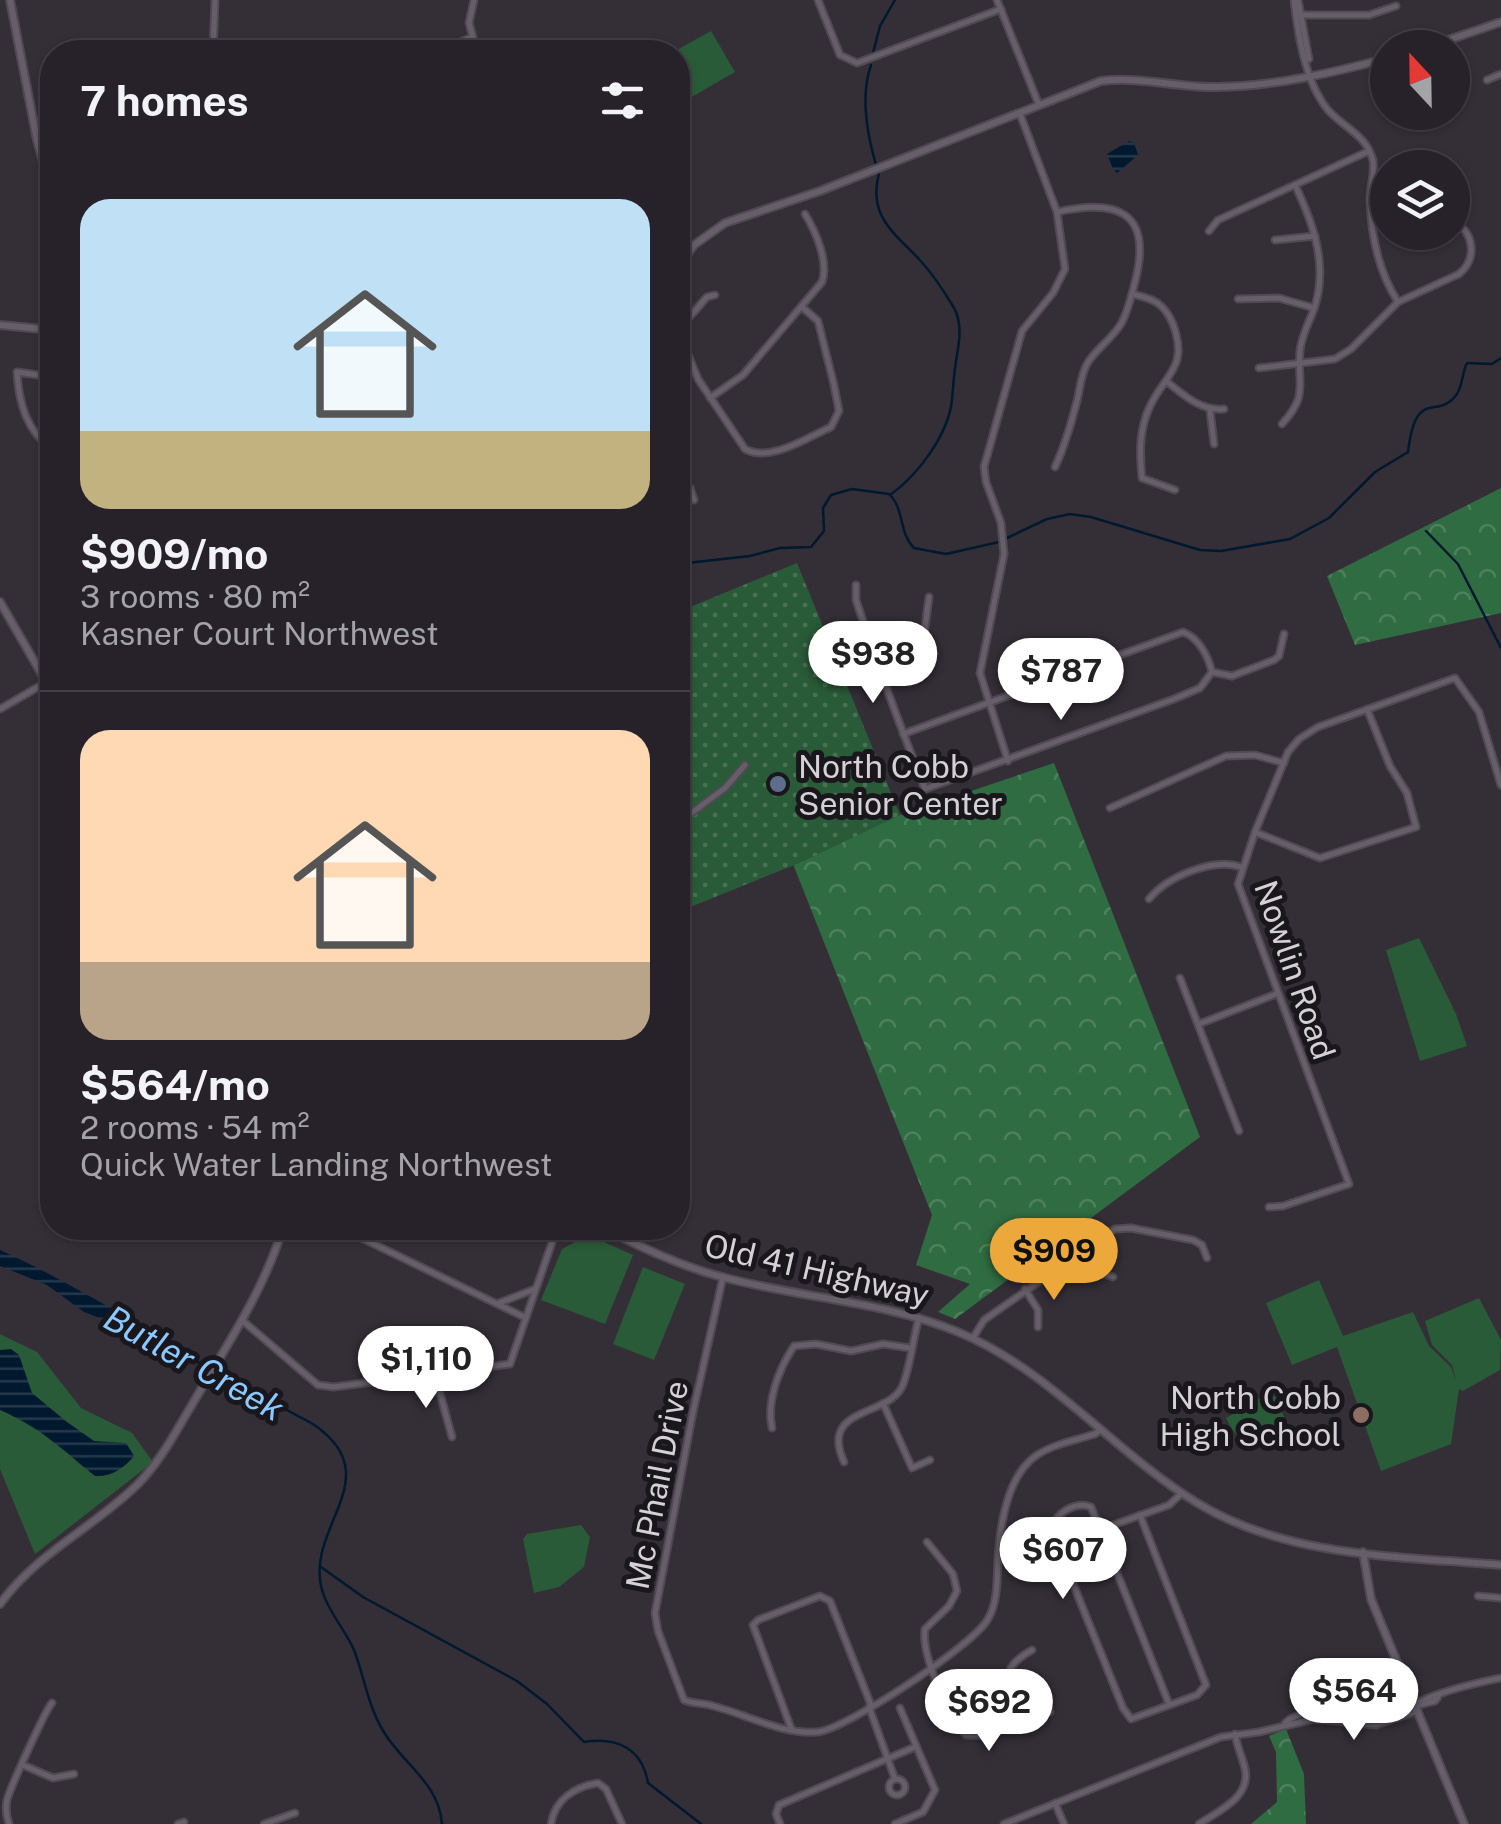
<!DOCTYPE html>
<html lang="en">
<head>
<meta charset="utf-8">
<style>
  :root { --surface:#272229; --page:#332f35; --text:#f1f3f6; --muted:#a4a4a8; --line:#433f46; --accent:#eda83b }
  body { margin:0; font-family:"Public Sans",sans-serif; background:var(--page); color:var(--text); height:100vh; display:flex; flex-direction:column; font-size:38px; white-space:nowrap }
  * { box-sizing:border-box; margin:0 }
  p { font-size:32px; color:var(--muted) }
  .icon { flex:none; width:55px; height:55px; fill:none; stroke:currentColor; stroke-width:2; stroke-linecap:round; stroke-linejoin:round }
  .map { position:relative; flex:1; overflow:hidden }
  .sheet { position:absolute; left:40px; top:40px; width:650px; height:1200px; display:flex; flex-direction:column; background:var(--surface); border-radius:40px; box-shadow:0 2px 8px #0004,0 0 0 2px var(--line) }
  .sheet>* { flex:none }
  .needle { width:65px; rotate:338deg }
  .buttons { position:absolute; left:1370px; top:30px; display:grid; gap:20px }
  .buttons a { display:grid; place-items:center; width:100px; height:100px; border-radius:50%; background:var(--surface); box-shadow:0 2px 8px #0004,0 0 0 2px var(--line); font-size:50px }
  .price { position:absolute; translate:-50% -85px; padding:0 22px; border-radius:35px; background:#fff; color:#222; font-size:32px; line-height:65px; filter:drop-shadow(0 2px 5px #0008) }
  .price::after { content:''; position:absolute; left:50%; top:60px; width:30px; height:22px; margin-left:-15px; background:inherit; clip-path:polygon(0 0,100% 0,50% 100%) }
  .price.current { background:var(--accent); color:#111 }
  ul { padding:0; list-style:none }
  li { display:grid; align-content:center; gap:20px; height:530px; padding:0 40px }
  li+li { border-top:2px solid var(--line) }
  li span { display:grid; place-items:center; height:310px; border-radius:30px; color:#555 }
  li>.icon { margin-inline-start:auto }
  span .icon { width:180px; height:180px; fill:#fffc; stroke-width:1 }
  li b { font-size:42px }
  h2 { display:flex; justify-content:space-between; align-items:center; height:120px; padding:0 40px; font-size:42px }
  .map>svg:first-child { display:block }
</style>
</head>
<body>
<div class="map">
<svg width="1501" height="1824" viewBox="0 0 1501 1824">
  <defs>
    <pattern id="forest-crowns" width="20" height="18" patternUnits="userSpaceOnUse" patternTransform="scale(2.5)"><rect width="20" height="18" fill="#306c41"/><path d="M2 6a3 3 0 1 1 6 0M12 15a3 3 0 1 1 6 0" fill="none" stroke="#4d805c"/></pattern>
    <pattern id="park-dots" width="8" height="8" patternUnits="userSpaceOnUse" patternTransform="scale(2.5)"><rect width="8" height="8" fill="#2a5b38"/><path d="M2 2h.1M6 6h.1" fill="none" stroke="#487254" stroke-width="1.8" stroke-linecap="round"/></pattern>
    <pattern id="water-rules" width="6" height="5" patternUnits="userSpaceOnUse" patternTransform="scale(2.5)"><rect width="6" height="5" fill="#00192f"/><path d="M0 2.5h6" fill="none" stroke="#24394c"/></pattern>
  </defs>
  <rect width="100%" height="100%" fill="#342e37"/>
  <g fill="#2a5b38">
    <polygon points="711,31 735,72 678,105 678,52 673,52"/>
    <polygon points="1419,938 1456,1014 1467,1046 1420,1061 1386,950"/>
    <polygon points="588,1235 633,1255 605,1324 541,1300 562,1249"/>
    <polygon points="643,1267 685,1284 654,1360 613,1344"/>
    <polygon points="1319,1280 1343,1336 1413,1312 1429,1346 1451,1367 1456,1380 1452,1365 1432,1345 1425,1321 1479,1298 1501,1340 1500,1370 1463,1391 1459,1389 1451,1444 1381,1471 1337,1347 1292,1365 1266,1303"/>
    <polygon points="0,1334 37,1352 81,1408 132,1433 153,1462 35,1554 0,1469"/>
    <path d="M1266 1394 1276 1397 1295 1444C1266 1454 1239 1448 1226 1418Z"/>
    <polygon points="581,1525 590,1537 584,1567 559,1587 534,1593 523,1539 527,1534"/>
  </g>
  <g fill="url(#forest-crowns)">
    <polygon points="1501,488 1501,613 1355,645 1327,576"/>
    <polygon points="1054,763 1200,1137 955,1319 938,1312 970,1284 916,1265 932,1215 793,864 900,815"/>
    <polygon points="1286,1729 1304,1774 1306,1824 1251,1824 1277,1802 1276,1752 1269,1736"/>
  </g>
  <polygon fill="url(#park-dots)" points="797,563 900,815 804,861 678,912 678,612"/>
  <g fill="url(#water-rules)">
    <polygon points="1129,141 1134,143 1138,155 1117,173 1113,169 1107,154"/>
    <path d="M0 1250C65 1279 124 1318 188 1349L195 1358 191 1361 170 1359 112 1323 84 1312 47 1285 0 1266Z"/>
    <path d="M11 1349 19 1355 32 1393 67 1422 94 1441 126 1443 134 1456C124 1468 112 1477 95 1476 60 1448 43 1429 0 1410V1350Z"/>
  </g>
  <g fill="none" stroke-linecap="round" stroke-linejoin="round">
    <g stroke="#00192f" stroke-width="2.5">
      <polyline points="873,53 880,26 895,0"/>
      <path d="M871 65C860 96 867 134 876 165"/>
      <path d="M879 173C868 215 892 231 918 258 932 273 944 291 954 308 963 324 959 344 956 361 954 374 953 387 952 400 948 435 918 475 890 495"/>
      <path d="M891 496C904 510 899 533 914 548L946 554 999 542"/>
      <polyline points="1426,531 1458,564 1501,648"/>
      <path d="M1007 538 1047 519 1070 514 1091 517 1200 550 1221 551 1290 539 1329 518 1375 472 1408 452C1416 385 1437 422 1457 394 1463 385 1462 372 1467 363L1492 364 1501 358"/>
      <polyline points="678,564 750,556 780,548 811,547 824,531 823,508 831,495 852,489 889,494"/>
      <path d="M192 1359 313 1424C391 1477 304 1527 322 1590 328 1612 345 1629 354 1650 364 1676 368 1705 382 1729 401 1763 439 1782 442 1824"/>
      <path d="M321 1567 363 1597 517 1681 547 1704 584 1742C617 1737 642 1748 648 1783L701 1824"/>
    </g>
    <defs>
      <g id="minor">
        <polyline points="474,0 469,23 477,52"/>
        <polyline points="818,0 840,55 857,63 1001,9"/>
        <polyline points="997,0 1039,105"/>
        <path d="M1294 0C1298 35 1305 82 1328 110 1344 128 1367 135 1373 161 1375 173 1370 187 1370 199 1371 236 1378 271 1398 302"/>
        <polyline points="1298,0 1309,59"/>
        <polyline points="1296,15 1369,15 1396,6"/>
        <polyline points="213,52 215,0"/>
        <polyline points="438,52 472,37"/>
        <polyline points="1487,80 1501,74"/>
        <polyline points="1209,231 1218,220 1369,151"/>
        <polyline points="1275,240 1315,236"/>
        <path d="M1132 294C1154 299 1164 303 1173 324 1191 372 1159 376 1146 416 1139 437 1140 457 1142 478L1175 490"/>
        <polyline points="1238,299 1279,298 1314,308"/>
        <path d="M678 330 698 379 745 449C770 463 808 437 831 427L839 411 834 385 818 321 802 307"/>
        <polyline points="678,330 707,297 715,295"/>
        <path d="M1259 368 1335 359 1351 349 1398 302 1459 274C1478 258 1474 232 1453 221"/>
        <path d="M52 377 17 372C19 404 26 429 52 450"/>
        <path d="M1166 381C1184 395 1200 411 1224 409"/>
        <path d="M710 398 743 375 822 282C829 262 816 232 805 214"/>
        <polyline points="1210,410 1214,444"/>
        <path d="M1282 424C1309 395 1297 385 1300 351 1301 336 1310 321 1315 306 1328 264 1313 223 1295 185"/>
        <path d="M1055 467C1065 446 1071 424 1077 401 1080 389 1081 374 1087 364 1096 348 1113 339 1122 322 1129 309 1132 293 1136 278 1152 210 1115 199 1057 212"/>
        <polyline points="678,477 690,488 694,500"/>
        <path d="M856 585V600C877 664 900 726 925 789L1174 699 1200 688 1212 672C1208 656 1199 638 1183 632L903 734"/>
        <polyline points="1212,672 1232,676 1274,660 1279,656 1284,634"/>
        <polyline points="882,676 908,664 922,651 929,597"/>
        <polyline points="0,709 52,679"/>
        <polyline points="1008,761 980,673 1004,554 1001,523 986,482 984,467 1022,331 1053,293 1065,269 1057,212 1020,114"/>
        <polyline points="1110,808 1226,756 1255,755 1284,763"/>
        <polyline points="678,823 725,788 745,765"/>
        <polyline points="1255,832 1320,858 1416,827 1407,793 1390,766 1367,709"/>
        <path d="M1149 899C1167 877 1213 857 1241 867"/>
        <polyline points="1180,978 1239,1131"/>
        <polyline points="1199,1024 1276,994"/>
        <polyline points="1269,1207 1283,1206 1349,1184 1238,884 1255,832 1288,752 1299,739 1318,727 1455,678 1479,712 1501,785"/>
        <polyline points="341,1228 526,1318"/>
        <polyline points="1081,1252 1096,1271 1113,1277"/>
        <path d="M723 1277 693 1412 655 1613 658 1631 684 1700C694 1704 703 1703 713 1706 746 1714 782 1735 817 1732 845 1730 974 1645 988 1619 998 1602 997 1579 998 1559 1000 1526 1007 1475 1037 1455 1054 1444 1076 1440 1095 1434L1101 1429"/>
        <polyline points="1025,1289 1038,1310 1038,1327"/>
        <polyline points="499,1303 535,1289"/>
        <polyline points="243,1321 318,1385 334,1387 510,1364 557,1228"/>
        <polyline points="973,1338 984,1320 1115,1229 1131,1228 1193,1240 1202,1245 1207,1258"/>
        <polyline points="435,1375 452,1437"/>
        <polyline points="883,1403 912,1468 930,1460"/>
        <path d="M772 1428C766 1401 779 1369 794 1346L816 1344 851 1351 883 1344 910 1348"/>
        <path d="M844 1462C819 1407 887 1417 902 1387 910 1369 913 1338 919 1318"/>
        <path d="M1140 1515 1206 1685 1197 1695 1131 1719 1123 1708 1051 1529C1056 1513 1075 1501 1091 1507L1169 1704"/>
        <polyline points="1102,1529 1169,1505 1182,1493"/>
        <path d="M927 1542 953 1574 957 1591 949 1606 925 1629C921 1654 948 1717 966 1735L991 1736 1011 1724C1022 1689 987 1675 1032 1650"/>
        <polyline points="1478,1596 1501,1598"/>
        <polyline points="1419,1705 1435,1701 1438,1697"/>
        <polyline points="869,1707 895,1779"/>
        <polyline points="1013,1713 1028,1718 1050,1712"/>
        <path d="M1285 1723C1308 1702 1341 1720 1368 1719 1390 1719 1407 1707 1426 1699 1450 1689 1476 1683 1501 1678"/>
        <polyline points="791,1728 753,1625 758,1620 820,1596 830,1601 871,1705"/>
        <polyline points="23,1765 53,1778 74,1774"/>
        <circle cx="897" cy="1787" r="8"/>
        <polyline points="1055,1803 1064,1824"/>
        <path d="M9 1824C6 1815 5 1809 7 1800 10 1788 46 1709 52 1703"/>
        <polyline points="178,1824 184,1822"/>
        <polyline points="264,1824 295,1813"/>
        <path d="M551 1824C555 1799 575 1787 598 1783L606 1789 622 1824"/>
        <polyline points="780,1824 776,1814 779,1805 915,1747"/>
        <polyline points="895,1824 923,1812 935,1790 900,1708"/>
        <polyline points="1004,1824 1221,1737 1259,1732 1314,1719 1376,1725 1418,1711"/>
        <path d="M1199 1824C1220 1810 1254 1796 1244 1765 1241 1754 1237 1746 1235 1734"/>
      </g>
      <g id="tertiary">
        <polyline points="10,0 37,140 52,194"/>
        <polyline points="1425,48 1501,22"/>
        <path d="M678 267 694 245 725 223 820 191 1101 81C1140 76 1179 88 1218 87 1276 86 1332 73 1388 58"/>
        <polyline points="0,325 52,330"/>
        <polyline points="1363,1552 1371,1599 1464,1824"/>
        <path d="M0 1604C37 1553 93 1528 137 1485 161 1461 176 1431 193 1403 227 1345 263 1292 283 1228"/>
      </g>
      <g id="secondary">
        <polyline points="0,602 52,692"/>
        <path d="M603 1228C641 1247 680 1266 722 1277 800 1298 883 1301 958 1332 1051 1370 1114 1453 1199 1504 1289 1558 1399 1556 1501 1565"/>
      </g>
    </defs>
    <use href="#minor" stroke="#504a52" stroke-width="9"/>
    <use href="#tertiary" stroke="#504a52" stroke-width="10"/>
    <use href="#secondary" stroke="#504a52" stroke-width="10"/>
    <use href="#minor" stroke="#665f6a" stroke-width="5"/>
    <use href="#tertiary" stroke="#665f6a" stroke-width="6"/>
    <use href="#secondary" stroke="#665f6a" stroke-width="6"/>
  </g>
  <circle fill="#5c6f8a" stroke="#1a171c" stroke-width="4" cx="778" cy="784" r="10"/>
  <circle fill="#8d6e63" stroke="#1a171c" stroke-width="4" cx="1361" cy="1415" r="10"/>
  <g text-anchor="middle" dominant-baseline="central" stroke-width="10" stroke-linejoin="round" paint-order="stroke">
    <g font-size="32" fill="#d4d0d6" stroke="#1a171c" text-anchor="start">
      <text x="798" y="766">North Cobb<tspan x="798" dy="37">Senior Center</tspan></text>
      <text x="1341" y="1397" text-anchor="end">North Cobb<tspan x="1341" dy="37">High School</tspan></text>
    </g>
    <g font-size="32" fill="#d4d0d6" stroke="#1a171c">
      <text transform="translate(1295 970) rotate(71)">Nowlin Road</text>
      <text transform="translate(817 1270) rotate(13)">Old 41 Highway</text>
      <text transform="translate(657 1485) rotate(-79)">Mc Phail Drive</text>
    </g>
    <g font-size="35" font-style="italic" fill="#8bc8fe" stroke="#1a171c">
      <text transform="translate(194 1363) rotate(29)">Butler Creek</text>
    </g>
  </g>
</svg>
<div class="buttons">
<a><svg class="needle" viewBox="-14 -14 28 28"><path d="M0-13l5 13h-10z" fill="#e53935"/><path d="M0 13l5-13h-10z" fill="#a4a4a8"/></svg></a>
<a><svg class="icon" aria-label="layers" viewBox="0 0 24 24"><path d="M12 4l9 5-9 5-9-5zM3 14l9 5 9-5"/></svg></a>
</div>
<b class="price" style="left:873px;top:706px">$938</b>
<b class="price" style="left:1061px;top:723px">$787</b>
<b class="price current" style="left:1054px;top:1303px">$909</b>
<b class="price" style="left:426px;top:1411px">$1,110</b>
<b class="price" style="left:1063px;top:1602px">$607</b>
<b class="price" style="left:1354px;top:1743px">$564</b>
<b class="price" style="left:989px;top:1754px">$692</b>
<section class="sheet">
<h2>7 homes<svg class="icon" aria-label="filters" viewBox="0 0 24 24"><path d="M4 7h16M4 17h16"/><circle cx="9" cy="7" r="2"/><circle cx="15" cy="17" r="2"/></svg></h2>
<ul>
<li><span style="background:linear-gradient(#bfe0f5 75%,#c2b280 0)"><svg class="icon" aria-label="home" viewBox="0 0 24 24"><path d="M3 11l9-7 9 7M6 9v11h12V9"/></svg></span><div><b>$909/mo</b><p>3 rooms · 80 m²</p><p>Kasner Court Northwest</p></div></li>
<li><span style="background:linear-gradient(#ffd9b3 75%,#b9a48a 0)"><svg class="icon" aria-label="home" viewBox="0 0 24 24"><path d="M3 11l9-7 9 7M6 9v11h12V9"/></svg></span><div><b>$564/mo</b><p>2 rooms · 54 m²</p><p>Quick Water Landing Northwest</p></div></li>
</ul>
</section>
</div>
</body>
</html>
